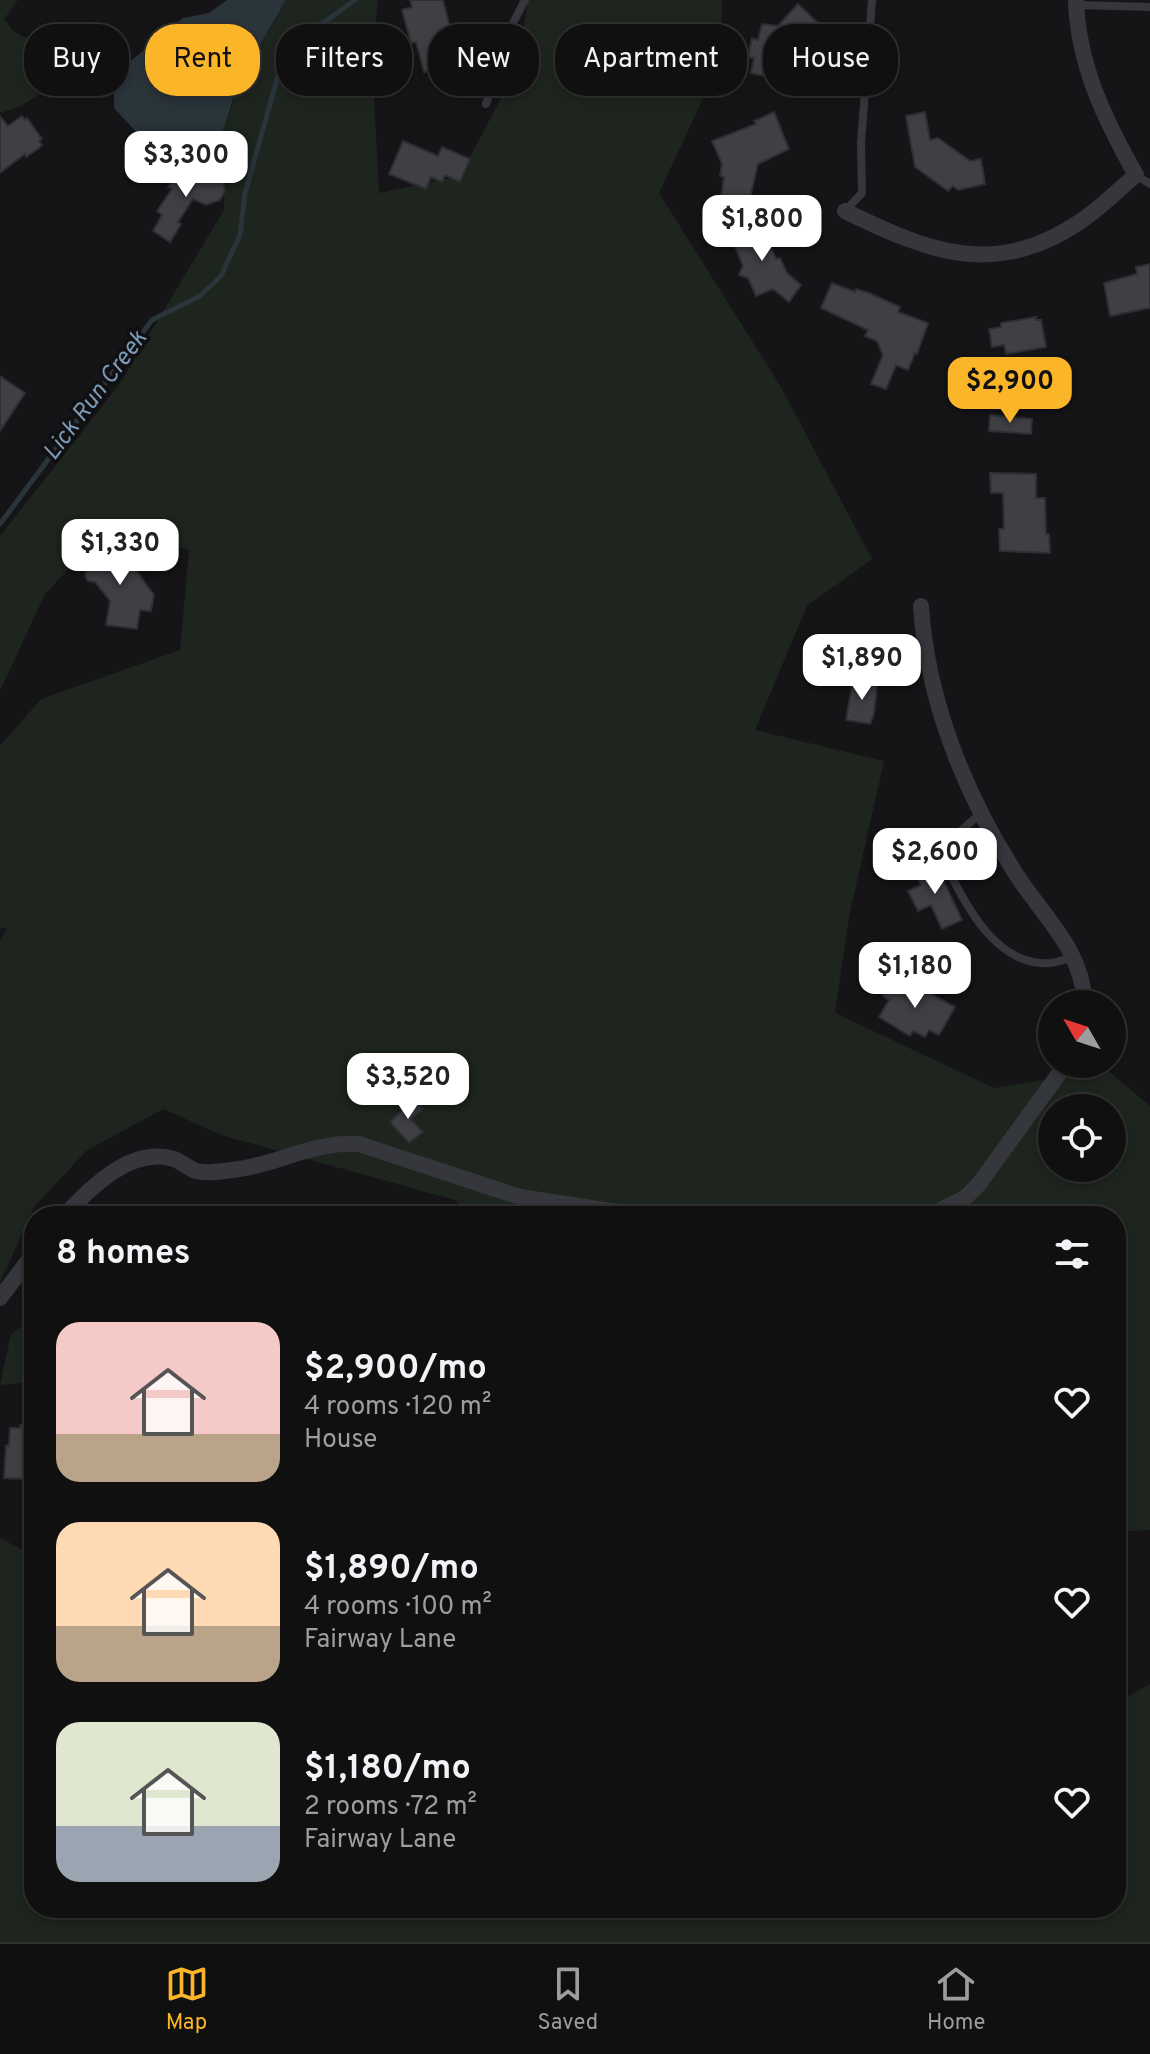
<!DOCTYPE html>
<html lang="en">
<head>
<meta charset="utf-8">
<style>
  :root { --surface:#101011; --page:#19191a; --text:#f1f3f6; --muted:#9c9d9f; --line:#303031; --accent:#fbb529 }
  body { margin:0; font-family:Overpass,sans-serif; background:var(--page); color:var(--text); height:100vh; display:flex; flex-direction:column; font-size:30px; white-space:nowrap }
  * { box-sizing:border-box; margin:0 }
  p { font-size:26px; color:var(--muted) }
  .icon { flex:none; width:44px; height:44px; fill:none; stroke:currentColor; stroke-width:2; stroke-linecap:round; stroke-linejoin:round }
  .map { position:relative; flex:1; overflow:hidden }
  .drawer { position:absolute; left:24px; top:1206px; width:1102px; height:712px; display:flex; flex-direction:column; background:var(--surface); border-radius:32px; box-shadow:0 4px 12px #0003,0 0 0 2px var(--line) }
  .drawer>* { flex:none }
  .banner { position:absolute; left:24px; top:24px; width:1102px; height:72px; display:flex; gap:16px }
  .needle { width:52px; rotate:309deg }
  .controls { position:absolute; left:1038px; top:990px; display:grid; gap:16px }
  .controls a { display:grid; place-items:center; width:88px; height:88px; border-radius:50%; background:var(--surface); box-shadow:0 4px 12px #0003,0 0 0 2px var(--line); font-size:40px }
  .price { position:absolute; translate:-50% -68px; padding:0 18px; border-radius:16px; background:#fff; color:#222; font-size:26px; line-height:52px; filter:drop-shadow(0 2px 4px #0008) }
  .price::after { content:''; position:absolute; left:50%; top:48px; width:24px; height:18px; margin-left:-12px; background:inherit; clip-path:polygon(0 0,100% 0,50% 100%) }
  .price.on { background:var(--accent); color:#111 }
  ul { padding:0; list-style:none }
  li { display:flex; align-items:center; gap:24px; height:200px; padding:0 32px }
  li span { display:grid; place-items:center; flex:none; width:224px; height:160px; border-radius:24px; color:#555 }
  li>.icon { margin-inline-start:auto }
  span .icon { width:96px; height:96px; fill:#fffc; stroke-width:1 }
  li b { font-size:34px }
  h2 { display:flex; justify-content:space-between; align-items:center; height:96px; padding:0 32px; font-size:34px }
  .chip { padding:0 28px; border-radius:32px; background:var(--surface); box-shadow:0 4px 12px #0003,0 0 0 2px var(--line); font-size:28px; line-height:72px }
  .chip.on { background:var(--accent); color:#111 }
  .dock { display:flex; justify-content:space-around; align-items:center; height:112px; border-top:2px solid var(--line); background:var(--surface); font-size:22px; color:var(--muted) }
  .dock a { display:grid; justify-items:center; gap:4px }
  .dock .on { color:var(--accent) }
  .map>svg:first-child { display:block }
</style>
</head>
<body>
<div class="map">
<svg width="1150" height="1942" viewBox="0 0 1150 1942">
  <rect width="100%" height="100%" fill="#151517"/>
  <g fill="#1d251e" fill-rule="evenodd">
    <polygon points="0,0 18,0 4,19 14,32 42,45 54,85 21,106 0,113"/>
    <path d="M286 0H378L372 59 379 193 460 176 518 66 528 0H722L721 60 659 193 781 387 872 559 807 606 755 730 884 761 849 917 835 1013 994 1088 1107 1070 1150 1106V1530L1116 1532V1216H470L455 1200 224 1136 163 1109 86 1151 34 1207 0 1283V940L7 929 0 927V746L41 699 180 650 189 550 107 528 45 594 0 691V536L119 385 224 210 223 131 239 83ZM1052 1108H1112V1168H1052Z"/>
    <polygon points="34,1317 34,1382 0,1385 11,1334"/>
    <polygon points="0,1538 34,1556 34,1908 1116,1908 1116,1703 1150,1684 1150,1942 0,1942"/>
  </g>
  <polygon fill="#2a343b" points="227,0 286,0 238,83 223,131 188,161 142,138 114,108 114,86 127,64 183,18 209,13"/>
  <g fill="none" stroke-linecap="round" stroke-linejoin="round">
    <polyline stroke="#2a343b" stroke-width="5" points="0,524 152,320 200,296 221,276 240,235 245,193 278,76 302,38 355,0"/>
  </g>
  <g fill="#3f4044" stroke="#2f2f33" stroke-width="2">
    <polygon points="410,0 443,0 455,49 448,50 452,65 424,72 416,42 411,43 402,10 412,7"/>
    <polygon points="798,4 821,26 791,59 799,60 795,82 751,73 754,58 748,57 752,38 758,40 762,24 778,26"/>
    <polygon points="774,112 789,149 758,164 749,202 721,198 724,177 720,176 722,164 712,141 756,124 754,121"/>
    <polygon points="925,112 930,140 938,138 970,161 981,159 985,184 958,190 953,186 948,191 915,167 906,116"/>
    <polygon points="0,116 8,126 22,116 25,120 27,118 42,139 39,141 42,145 39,148 26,157 25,154 0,173"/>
    <polygon points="403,141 438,156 442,147 470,159 460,182 445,175 442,182 431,177 426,189 389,174"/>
    <polygon points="186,166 204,177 214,175 223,181 225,191 220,200 206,205 193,199 178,222 181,224 170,242 153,231 162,215 157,211 172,189 168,187 176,175 179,177"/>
    <polygon points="754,222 757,227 767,231 766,235 776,259 780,258 787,273 801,285 789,302 773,289 756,296 748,278 739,275 743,266 729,233"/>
    <polygon points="1150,264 1150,308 1110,316 1104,283 1137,274 1136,267"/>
    <polygon points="832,283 855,292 856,289 869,293 900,307 898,312 928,323 917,354 915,353 908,370 896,365 886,389 871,384 883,355 877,341 865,336 868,330 821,308"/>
    <polygon points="1036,317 1036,320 1041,320 1046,347 1006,354 1004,345 992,347 989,329 1001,327 1001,323"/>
    <polygon points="0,376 25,393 0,431"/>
    <polygon points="990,415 1032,419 1031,434 989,431"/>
    <polygon points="990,473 1036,474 1036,498 1045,498 1046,534 1049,534 1050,553 1000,551 999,529 1004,529 1003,493 991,493"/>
    <polygon points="122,544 132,559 129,561 154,595 151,611 140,610 137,629 106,625 110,601 95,582 88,581 85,576 88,559 101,549 106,555"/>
    <polygon points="853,680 877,684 874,714 870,724 846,720"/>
    <polygon points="935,863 962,920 942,929 931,905 918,911 908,891 921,885 915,872"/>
    <polygon points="902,981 911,986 913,984 955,1007 939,1035 929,1030 925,1037 913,1031 910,1036 879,1017 889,1000 883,996 891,983 898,987"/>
    <polygon points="414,1098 423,1109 411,1119 423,1132 409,1143 390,1122"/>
    <polygon points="20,1425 34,1426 34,1454 26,1454 24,1479 4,1478 6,1445 9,1446 10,1428 20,1428"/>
  </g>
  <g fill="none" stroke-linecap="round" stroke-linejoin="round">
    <g stroke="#36373c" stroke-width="8">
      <polyline points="1077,5 1150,7"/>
      <polyline points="486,104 514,21 525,0"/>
      <polyline points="1136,175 1150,184"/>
      <polyline points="845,211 862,193 861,143 872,0"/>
      <path d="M981 813 955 836 946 865C965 905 997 967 1050 963 1058 962 1066 959 1074 957"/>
    </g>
    <g stroke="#36373c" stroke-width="16">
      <path d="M845 211C927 251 994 279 1078 223 1099 209 1117 191 1136 175 1105 120 1078 65 1076 0"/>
      <path d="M921 606C927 699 964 792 1014 871 1042 916 1082 947 1085 1004"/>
      <path d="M64 1216C90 1188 131 1146 174 1159 182 1162 188 1168 196 1171 208 1174 226 1171 239 1169 280 1163 316 1141 359 1144L520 1197 611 1211 678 1216"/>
      <polyline points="929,1216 965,1198 979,1184 1066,1064"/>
      <polyline points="0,1298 34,1253"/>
    </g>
  </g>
  <g text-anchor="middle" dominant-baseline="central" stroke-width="7" stroke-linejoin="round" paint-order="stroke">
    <g font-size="24" font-style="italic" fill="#7b9ab5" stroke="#101012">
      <text transform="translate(96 396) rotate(-53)">Lick Run Creek</text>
    </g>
  </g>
</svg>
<div class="controls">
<a><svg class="needle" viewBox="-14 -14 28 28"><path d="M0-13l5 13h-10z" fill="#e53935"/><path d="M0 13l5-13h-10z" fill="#9c9d9f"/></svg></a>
<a><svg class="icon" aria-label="locate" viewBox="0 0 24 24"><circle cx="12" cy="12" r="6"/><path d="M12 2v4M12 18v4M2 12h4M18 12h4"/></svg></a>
</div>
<b class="price" style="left:186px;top:199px">$3,300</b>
<b class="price" style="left:762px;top:263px">$1,800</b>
<b class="price on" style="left:1010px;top:425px">$2,900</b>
<b class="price" style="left:120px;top:587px">$1,330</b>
<b class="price" style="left:862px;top:702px">$1,890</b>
<b class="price" style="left:935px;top:896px">$2,600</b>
<b class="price" style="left:915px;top:1010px">$1,180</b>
<b class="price" style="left:408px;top:1121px">$3,520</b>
<div class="banner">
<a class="chip">Buy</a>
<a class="chip on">Rent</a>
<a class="chip">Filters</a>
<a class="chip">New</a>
<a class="chip">Apartment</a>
<a class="chip">House</a>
</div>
<section class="drawer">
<h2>8 homes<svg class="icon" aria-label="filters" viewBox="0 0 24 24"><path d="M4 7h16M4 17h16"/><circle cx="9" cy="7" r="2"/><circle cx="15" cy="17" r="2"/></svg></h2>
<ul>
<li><span style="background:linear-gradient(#f6c9c9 70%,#b9a48a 0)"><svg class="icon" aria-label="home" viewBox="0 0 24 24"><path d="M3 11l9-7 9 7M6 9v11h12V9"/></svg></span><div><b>$2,900/mo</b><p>4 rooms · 120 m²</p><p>House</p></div><svg class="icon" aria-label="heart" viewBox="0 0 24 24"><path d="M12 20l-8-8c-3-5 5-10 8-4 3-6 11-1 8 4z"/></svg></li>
<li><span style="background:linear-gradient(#ffd9b3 65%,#b9a48a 0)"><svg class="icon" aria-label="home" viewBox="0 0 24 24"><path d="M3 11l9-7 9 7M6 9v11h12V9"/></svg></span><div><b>$1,890/mo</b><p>4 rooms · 100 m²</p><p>Fairway Lane</p></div><svg class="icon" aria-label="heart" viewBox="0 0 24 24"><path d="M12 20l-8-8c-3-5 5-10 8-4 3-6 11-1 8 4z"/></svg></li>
<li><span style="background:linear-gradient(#dfe7d0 65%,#9aa5b1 0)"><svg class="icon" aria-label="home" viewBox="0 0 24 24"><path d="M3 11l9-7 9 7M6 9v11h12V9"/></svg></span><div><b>$1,180/mo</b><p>2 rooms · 72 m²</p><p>Fairway Lane</p></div><svg class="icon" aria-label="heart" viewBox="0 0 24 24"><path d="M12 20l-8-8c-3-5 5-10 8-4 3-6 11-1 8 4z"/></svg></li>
</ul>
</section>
</div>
<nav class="dock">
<a class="on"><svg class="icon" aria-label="map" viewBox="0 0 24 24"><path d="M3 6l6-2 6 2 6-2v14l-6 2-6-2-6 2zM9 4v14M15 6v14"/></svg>Map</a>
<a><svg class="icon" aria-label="saved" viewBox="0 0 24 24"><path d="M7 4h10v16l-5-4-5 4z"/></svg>Saved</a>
<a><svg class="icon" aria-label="home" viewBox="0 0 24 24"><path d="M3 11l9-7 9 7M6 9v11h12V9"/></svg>Home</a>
</nav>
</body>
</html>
